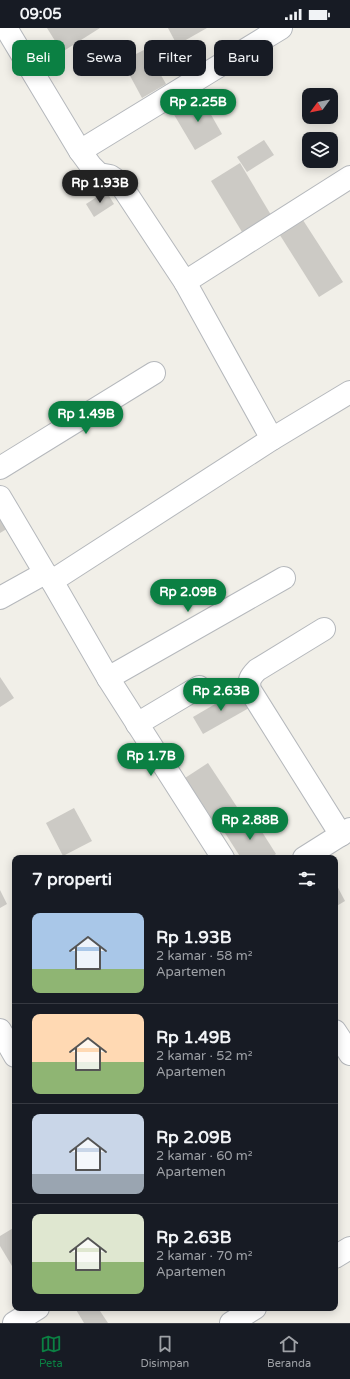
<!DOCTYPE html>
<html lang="id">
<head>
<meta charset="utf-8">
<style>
  :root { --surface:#171b24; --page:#242831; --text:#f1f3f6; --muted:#9ea1a6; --line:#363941; --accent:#0b8043 }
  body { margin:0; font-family:"Varela Round",sans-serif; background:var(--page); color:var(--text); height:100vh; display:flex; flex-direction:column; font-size:15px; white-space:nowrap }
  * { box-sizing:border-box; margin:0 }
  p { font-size:13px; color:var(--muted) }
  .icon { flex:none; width:22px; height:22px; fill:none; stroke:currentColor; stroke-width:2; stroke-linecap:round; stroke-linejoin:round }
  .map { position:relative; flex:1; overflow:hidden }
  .details { position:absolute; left:12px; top:827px; width:326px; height:456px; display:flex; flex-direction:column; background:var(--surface); border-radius:8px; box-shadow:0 2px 10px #0003 }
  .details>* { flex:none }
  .top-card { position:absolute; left:12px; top:12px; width:326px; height:36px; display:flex; gap:8px }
  .needle { width:26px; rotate:238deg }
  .tools { position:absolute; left:302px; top:60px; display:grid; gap:8px }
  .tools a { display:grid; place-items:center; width:36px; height:36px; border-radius:8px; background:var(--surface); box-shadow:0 2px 10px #0003; font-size:20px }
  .price { position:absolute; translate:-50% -34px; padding:0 9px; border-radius:14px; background:var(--accent); color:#fff; font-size:13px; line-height:26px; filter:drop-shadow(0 1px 2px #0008) }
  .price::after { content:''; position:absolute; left:50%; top:24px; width:12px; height:9px; margin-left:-6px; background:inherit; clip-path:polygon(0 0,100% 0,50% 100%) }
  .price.current { background:#222; color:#fff }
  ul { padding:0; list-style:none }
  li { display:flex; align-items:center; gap:12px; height:100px; padding:0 20px }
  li+li { border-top:1px solid var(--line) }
  li span { display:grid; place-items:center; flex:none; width:112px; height:80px; border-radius:8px; color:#555 }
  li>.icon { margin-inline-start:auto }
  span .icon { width:48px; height:48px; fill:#fffc; stroke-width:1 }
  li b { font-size:17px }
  h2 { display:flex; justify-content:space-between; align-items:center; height:48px; padding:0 20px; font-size:17px }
  .pill { padding:0 14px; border-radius:8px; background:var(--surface); box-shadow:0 2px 10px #0003; font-size:14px; line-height:36px }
  .pill.current { background:var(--accent); color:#fff }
  .status { display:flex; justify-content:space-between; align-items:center; height:28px; padding:0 20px; background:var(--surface); direction:ltr }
  .status svg { height:11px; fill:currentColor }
  .menu { display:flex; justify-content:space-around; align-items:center; height:56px; border-top:1px solid var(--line); background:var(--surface); font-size:11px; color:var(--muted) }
  .menu a { display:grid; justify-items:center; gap:2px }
  .menu .current { color:var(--accent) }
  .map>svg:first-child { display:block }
</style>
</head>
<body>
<div class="status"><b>09:05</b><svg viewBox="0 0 49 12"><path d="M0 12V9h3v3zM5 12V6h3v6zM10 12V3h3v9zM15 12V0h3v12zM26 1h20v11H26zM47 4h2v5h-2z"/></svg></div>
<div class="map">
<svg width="350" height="1295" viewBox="0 0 350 1295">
  <rect width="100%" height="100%" fill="#f1efe8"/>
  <g fill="#cccac5">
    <polygon points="47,0 100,0 62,24"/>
    <polygon points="168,0 207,0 177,17"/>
    <polygon points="146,21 166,56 142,70 122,33"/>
    <polygon points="201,69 222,106 195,122 173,85"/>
    <polygon points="264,112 274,127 247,144 237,129"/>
    <polygon points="240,135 271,187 242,204 211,153"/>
    <polygon points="106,163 114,176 94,189 86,176"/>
    <polygon points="301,189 343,254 319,269 278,204"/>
    <polygon points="0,485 10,499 0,505"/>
    <polygon points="0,649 14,670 0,679"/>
    <polygon points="239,662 249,680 203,706 193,689"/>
    <polygon points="208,735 237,779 214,794 185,750"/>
    <polygon points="74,780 92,813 63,828 46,795"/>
    <polygon points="252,788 276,826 270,830 241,830 225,805"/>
    <polygon points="335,854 345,873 335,879"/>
    <polygon points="0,862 7,876 0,880"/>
    <polygon points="15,1199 15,1243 0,1218 0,1208"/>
    <polygon points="75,1280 98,1280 108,1295 84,1295"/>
  </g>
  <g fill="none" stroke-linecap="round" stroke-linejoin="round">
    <defs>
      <g id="minor">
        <polyline points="6,0 80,123 91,138 99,146 110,148 119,154 185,254 272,411"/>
        <polyline points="80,123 281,0"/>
        <polyline points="185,254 350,149"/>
        <polyline points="0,440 154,345"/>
        <polyline points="0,469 45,545 52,553 108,650 223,830"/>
        <polyline points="52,553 272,411 350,364"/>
        <polyline points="0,570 45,545"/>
        <path d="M324 601 257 642C250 649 248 653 250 662L341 807"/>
        <polyline points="108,650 284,550"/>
        <polyline points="137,696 199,659"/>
        <polyline points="304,830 350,801"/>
        <polyline points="0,1002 15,1028"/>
        <polyline points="335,1003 350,1026"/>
        <polyline points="335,1229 350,1220"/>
        <polyline points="14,1295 38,1280"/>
        <polyline points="231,1295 255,1280"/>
      </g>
    </defs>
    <use href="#minor" stroke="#b5b8bc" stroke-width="24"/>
    <use href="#minor" stroke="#fff" stroke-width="22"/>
  </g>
</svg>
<div class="tools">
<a><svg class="needle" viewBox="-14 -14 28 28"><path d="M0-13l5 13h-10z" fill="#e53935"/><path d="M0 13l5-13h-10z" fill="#9ea1a6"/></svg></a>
<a><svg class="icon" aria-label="layers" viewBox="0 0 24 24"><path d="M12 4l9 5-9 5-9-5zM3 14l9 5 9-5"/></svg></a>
</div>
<b class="price" style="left:198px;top:95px">Rp 2.25B</b>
<b class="price current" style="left:100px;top:176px">Rp 1.93B</b>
<b class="price" style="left:86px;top:407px">Rp 1.49B</b>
<b class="price" style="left:188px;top:585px">Rp 2.09B</b>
<b class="price" style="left:221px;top:684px">Rp 2.63B</b>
<b class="price" style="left:151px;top:749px">Rp 1.7B</b>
<b class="price" style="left:250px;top:813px">Rp 2.88B</b>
<div class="top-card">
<a class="pill current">Beli</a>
<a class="pill">Sewa</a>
<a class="pill">Filter</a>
<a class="pill">Baru</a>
</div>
<section class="details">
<h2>7 properti<svg class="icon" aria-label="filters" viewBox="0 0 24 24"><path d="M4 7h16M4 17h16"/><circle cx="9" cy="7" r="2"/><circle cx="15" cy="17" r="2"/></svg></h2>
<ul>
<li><span style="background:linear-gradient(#a9c7e8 70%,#8fb573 0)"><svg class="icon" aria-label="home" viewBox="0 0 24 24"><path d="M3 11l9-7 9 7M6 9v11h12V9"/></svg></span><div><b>Rp 1.93B</b><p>2 kamar · 58 m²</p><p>Apartemen</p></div></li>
<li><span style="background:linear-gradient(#ffd9b3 60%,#8fb573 0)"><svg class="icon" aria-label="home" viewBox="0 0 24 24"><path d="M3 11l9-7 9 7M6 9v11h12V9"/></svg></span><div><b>Rp 1.49B</b><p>2 kamar · 52 m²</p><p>Apartemen</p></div></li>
<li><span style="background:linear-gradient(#c9d6e8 75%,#9aa5b1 0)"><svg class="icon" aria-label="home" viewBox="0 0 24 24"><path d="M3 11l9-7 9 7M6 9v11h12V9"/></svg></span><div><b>Rp 2.09B</b><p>2 kamar · 60 m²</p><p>Apartemen</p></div></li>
<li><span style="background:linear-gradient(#dfe7d0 60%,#8fb573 0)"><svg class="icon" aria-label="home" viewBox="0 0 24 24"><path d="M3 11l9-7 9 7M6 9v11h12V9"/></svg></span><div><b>Rp 2.63B</b><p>2 kamar · 70 m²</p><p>Apartemen</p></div></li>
</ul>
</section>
</div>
<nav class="menu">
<a class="current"><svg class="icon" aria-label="map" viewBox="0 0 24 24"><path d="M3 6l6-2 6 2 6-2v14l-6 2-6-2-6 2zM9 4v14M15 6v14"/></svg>Peta</a>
<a><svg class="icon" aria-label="saved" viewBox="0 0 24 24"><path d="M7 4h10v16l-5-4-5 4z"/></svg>Disimpan</a>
<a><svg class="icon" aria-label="home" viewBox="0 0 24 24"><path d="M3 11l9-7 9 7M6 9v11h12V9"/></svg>Beranda</a>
</nav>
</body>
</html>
